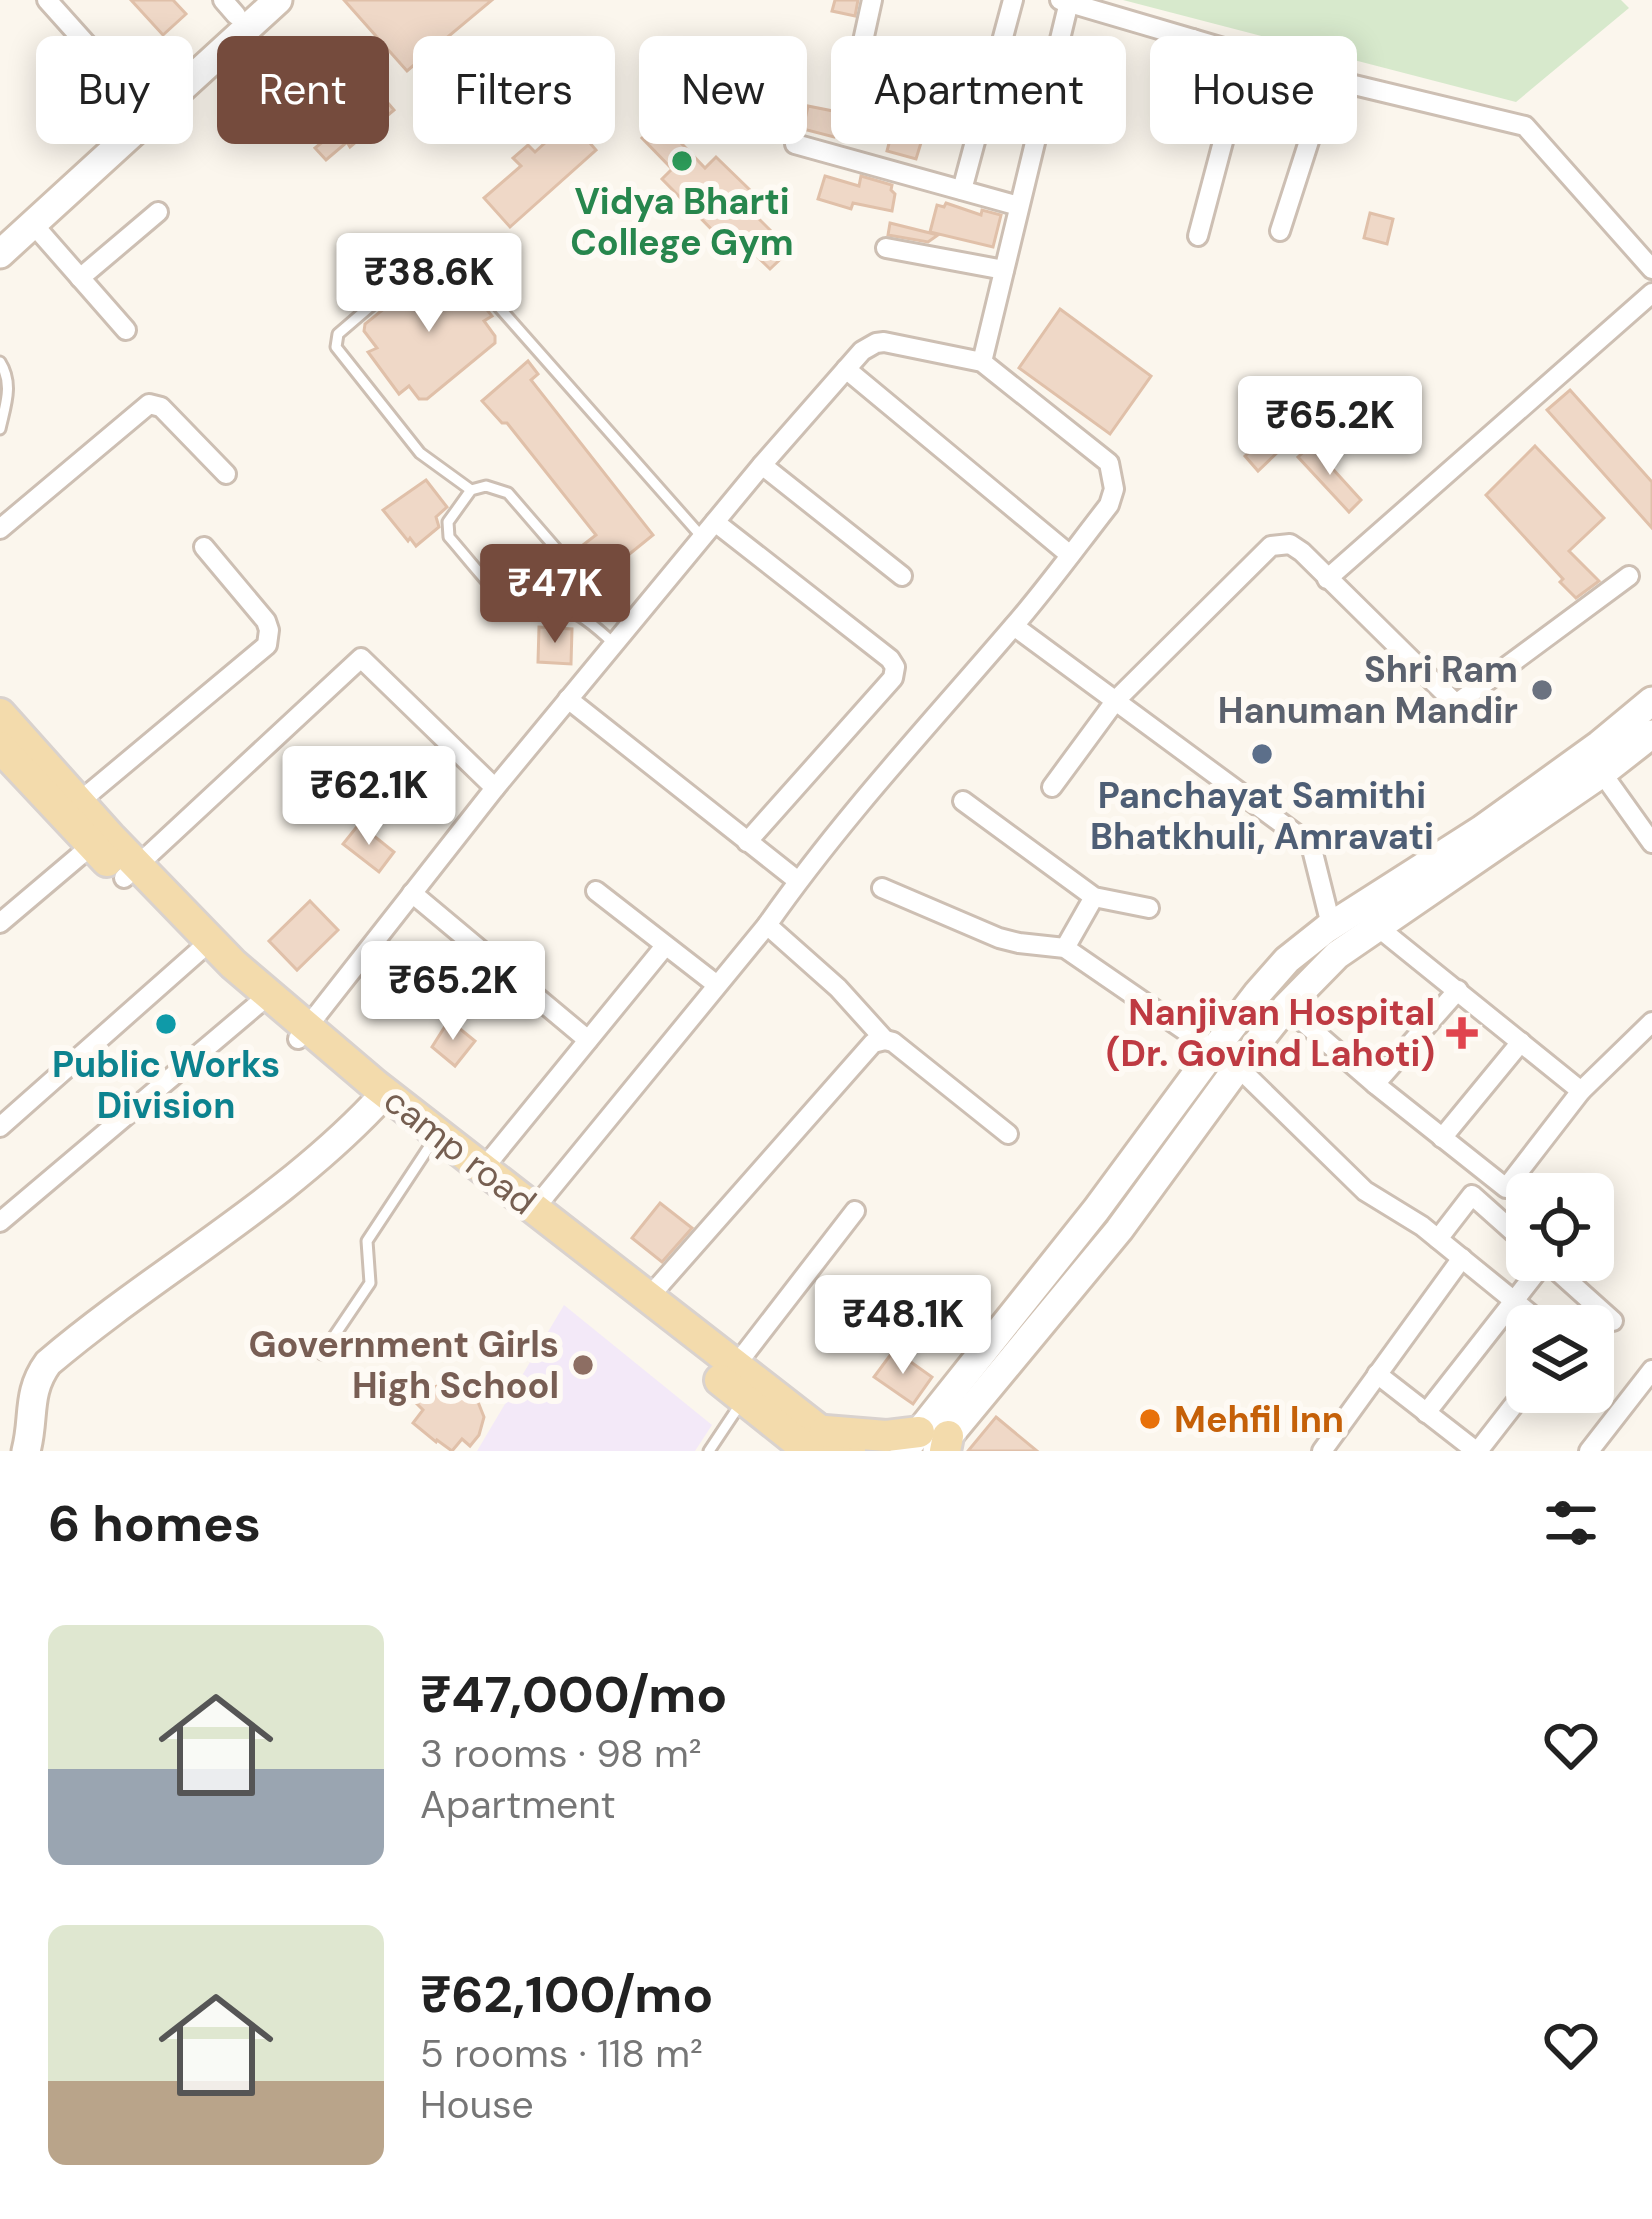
<!DOCTYPE html>
<html lang="en">
<head>
<meta charset="utf-8">
<style>
  :root { --surface:#fff; --page:#f6f6f6; --text:#222; --muted:#767676; --accent:#754b3d }
  body { margin:0; font-family:"DM Sans",sans-serif; background:var(--page); color:var(--text); height:100vh; display:flex; flex-direction:column; font-size:45px; white-space:nowrap }
  * { box-sizing:border-box; margin:0 }
  p { font-size:39px; color:var(--muted) }
  .icon { flex:none; width:66px; height:66px; fill:none; stroke:currentColor; stroke-width:2; stroke-linecap:round; stroke-linejoin:round }
  .map { position:relative; height:1451px; overflow:hidden }
  .drawer { display:flex; flex-direction:column; background:var(--surface); flex:1 }
  .drawer>* { flex:none }
  .guide { position:absolute; left:36px; top:36px; width:1581px; height:108px; display:flex; gap:24px }
  .tools { position:absolute; left:1506px; top:1173px; display:grid; gap:24px }
  .tools a { display:grid; place-items:center; width:108px; height:108px; border-radius:18px; background:var(--surface); box-shadow:0 6px 30px #0003; font-size:60px }
  .price { position:absolute; translate:-50% -102px; padding:0 27px; border-radius:12px; background:#fff; color:#222; font-size:39px; line-height:78px; filter:drop-shadow(0 3px 6px #0008) }
  .price::after { content:''; position:absolute; left:50%; top:72px; width:36px; height:27px; margin-left:-18px; background:inherit; clip-path:polygon(0 0,100% 0,50% 100%) }
  .price.selected { background:var(--accent); color:#fff }
  ul { padding:0; list-style:none }
  li { display:flex; align-items:center; gap:36px; height:300px; padding:0 48px }
  li span { display:grid; place-items:center; flex:none; width:336px; height:240px; border-radius:18px; color:#555 }
  li>.icon { margin-inline-start:auto }
  span .icon { width:144px; height:144px; fill:#fffc; stroke-width:1 }
  li b { font-size:51px }
  h2 { display:flex; justify-content:space-between; align-items:center; height:144px; padding:0 48px; font-size:51px }
  .tag { padding:0 42px; border-radius:18px; background:var(--surface); box-shadow:0 6px 30px #0003; font-size:42px; line-height:108px }
  .tag.selected { background:var(--accent); color:#fff }
  .map>svg:first-child { display:block }
</style>
</head>
<body>
<div class="map">
<svg width="1652" height="1451" viewBox="0 0 1652 1451">
  <rect width="100%" height="100%" fill="#fbf6ed"/>
  <polygon fill="#f3e9f8" points="564,1305 712,1425 695,1451 477,1451"/>
  <polygon fill="#d7e9cc" points="1123,0 1621,0 1629,8 1516,102"/>
  <g fill="#efd8c7" stroke="#e0c0a9" stroke-width="3">
    <polygon points="131,0 173,0 186,14 163,35"/>
    <polygon points="344,0 492,0 407,71"/>
    <polygon points="835,0 858,0 855,16 832,11"/>
    <polygon points="498,45 534,84 518,99 510,90 492,90 488,84 488,77 493,72 482,59"/>
    <polygon points="359,69 394,110 350,147 347,142 326,160 315,148 325,140 310,124 316,119 309,111"/>
    <polygon points="808,106 853,115 850,127 838,124 834,137 803,129"/>
    <polygon points="728,108 743,111 741,118 745,119 741,138 721,127"/>
    <polygon points="570,120 596,150 510,227 484,198 521,166 513,158 528,145 535,152"/>
    <polygon points="660,121 705,168 716,157 752,192 742,202 790,250 770,269 739,239 730,248 662,179 672,169 642,138"/>
    <polygon points="894,124 924,133 916,159 887,151"/>
    <polygon points="825,176 859,186 861,176 892,185 891,190 895,194 892,211 853,203 851,209 818,199"/>
    <polygon points="946,203 981,215 982,210 1001,215 993,247 930,232 937,205 944,207"/>
    <polygon points="1370,213 1393,219 1387,244 1364,238"/>
    <polygon points="890,223 938,235 928,242 888,235"/>
    <polygon points="437,269 452,286 464,281 492,316 484,321 495,336 495,343 427,399 419,399 409,386 399,394 368,352 377,348 364,331 365,324 432,270"/>
    <polygon points="1060,309 1151,376 1110,434 1019,368"/>
    <polygon points="528,361 538,374 531,380 653,535 601,577 579,548 596,535 507,423 502,423 482,401"/>
    <polygon points="1570,390 1652,482 1652,528 1547,410"/>
    <polygon points="1268,435 1281,449 1258,471 1245,456"/>
    <polygon points="1311,445 1361,500 1349,512 1298,457"/>
    <polygon points="1535,446 1604,518 1569,551 1599,581 1576,598 1560,582 1563,579 1486,495"/>
    <polygon points="426,480 447,507 436,517 439,527 416,546 410,538 408,541 383,510"/>
    <polygon points="539,627 572,629 571,664 538,662"/>
    <polygon points="359,824 394,852 379,872 343,844"/>
    <polygon points="310,901 338,930 297,970 269,941"/>
    <polygon points="449,1020 475,1041 455,1066 432,1047"/>
    <polygon points="660,1203 692,1228 662,1262 632,1238"/>
    <polygon points="894,1350 932,1377 913,1404 874,1377"/>
    <polygon points="445,1383 461,1385 476,1397 484,1417 479,1435 470,1446 462,1439 452,1451 437,1440 436,1442 413,1423 423,1410 417,1404 429,1389"/>
    <polygon points="996,1417 1037,1451 968,1451"/>
  </g>
  <g fill="none" stroke-linecap="round" stroke-linejoin="round">
    <defs>
      <g id="lane">
        <path d="M0 362C14 384 5 406 0 429"/>
        <polyline points="471,490 420,453 336,347 338,334 422,262 438,260 468,272 702,537"/>
        <path d="M598 597 508 493 486 486 471 490 448 522 449 537C462 551 508 611 522 614 532 616 541 609 550 608 575 605 598 630 616 645"/>
        <polyline points="322,1354 370,1283 367,1241 429,1147"/>
        <polyline points="709,1451 739,1406"/>
      </g>
      <g id="street">
        <polyline points="47,0 151,116"/>
        <polyline points="223,0 236,15"/>
        <polyline points="1060,0 1329,79 1525,126 1652,269"/>
        <polyline points="863,41 872,0"/>
        <polyline points="1172,120 1193,39"/>
        <polyline points="795,144 1019,206"/>
        <polyline points="962,190 1013,0"/>
        <polyline points="33,224 126,330"/>
        <polyline points="1280,231 1329,79"/>
        <polyline points="1198,236 1246,55"/>
        <polyline points="886,248 1004,270"/>
        <polyline points="80,278 158,212"/>
        <polyline points="982,362 1069,2"/>
        <polyline points="846,369 1070,555"/>
        <polyline points="762,465 902,576"/>
        <polyline points="715,522 890,659 895,667 893,678 747,842"/>
        <polyline points="0,529 149,404 161,407 226,474"/>
        <polyline points="1327,579 1652,293"/>
        <polyline points="1014,626 1311,845 1331,925"/>
        <polyline points="568,699 798,881"/>
        <polyline points="1602,773 1652,843"/>
        <polyline points="1052,787 1116,700 1271,546 1290,544 1302,552 1456,704 1629,576"/>
        <polyline points="963,801 1094,897 1149,908"/>
        <polyline points="79,802 267,645 269,630 266,621 204,547"/>
        <polyline points="124,878 361,658 495,788"/>
        <polyline points="882,888 999,938 1019,943 1065,948 1238,1067 1365,1191 1422,1226 1545,1326"/>
        <polyline points="596,891 717,985"/>
        <polyline points="412,893 588,1040"/>
        <polyline points="0,923 91,846"/>
        <polyline points="767,925 838,988 885,1040"/>
        <polyline points="1379,928 1581,1091"/>
        <polyline points="1065,948 1094,897"/>
        <polyline points="1286,1007 1375,1084 1506,1188 1581,1091 1652,1022"/>
        <path d="M298 1039 495 788 762 465 862 351 876 343 884 342 982 362 1109 463 1114 489 1109 505C1077 546 1046 589 1012 628 929 725 841 819 767 925L535 1208"/>
        <polyline points="1375,1084 1458,990"/>
        <polyline points="0,1127 199,951"/>
        <polyline points="1442,1138 1521,1042"/>
        <polyline points="483,1169 665,946"/>
        <polyline points="0,1222 258,1004"/>
        <polyline points="1438,1239 1472,1195 1527,1244"/>
        <polyline points="1545,1260 1613,1321"/>
        <polyline points="649,1297 873,1043 885,1040 893,1042 1008,1134"/>
        <polyline points="736,1365 855,1211"/>
        <polyline points="1377,1374 1476,1451"/>
        <polyline points="1426,1413 1546,1260"/>
        <polyline points="1322,1451 1462,1258"/>
        <polyline points="1478,1451 1527,1388"/>
        <polyline points="1589,1451 1652,1370"/>
      </g>
      <g id="secondary">
        <polyline points="0,254 278,0"/>
        <polyline points="937,1450 1119,1230 1238,1067 1286,1007 1337,955 1602,773 1652,734"/>
        <path d="M26 1451C35 1418 26 1393 48 1363 154 1273 278 1206 375 1104"/>
        <polyline points="904,1451 1096,1210 1214,1050 1257,994 1287,960 1326,929 1481,830 1599,745 1652,701"/>
      </g>
      <g id="primary">
        <polyline points="0,714 110,837 233,964 374,1084 832,1440 850,1451"/>
        <polyline points="0,747 107,861"/>
        <polyline points="720,1380 809,1451"/>
        <polyline points="825,1431 886,1436 919,1432"/>
        <polyline points="945,1451 948,1436"/>
      </g>
    </defs>
    <use href="#lane" stroke="#cdbfb3" stroke-width="15"/>
    <use href="#street" stroke="#cdbfb3" stroke-width="24"/>
    <use href="#secondary" stroke="#d0c0b1" stroke-width="33"/>
    <use href="#primary" stroke="#d9d2ce" stroke-width="36"/>
    <use href="#lane" stroke="#fff" stroke-width="9"/>
    <use href="#street" stroke="#fff" stroke-width="18"/>
    <use href="#secondary" stroke="#fff" stroke-width="27"/>
    <use href="#primary" stroke="#f3dbac" stroke-width="30"/>
  </g>
  <circle fill="#2e9e5b" stroke="#fefaf4" stroke-width="4.5" cx="682" cy="161" r="12"/>
  <circle fill="#6b7280" stroke="#fefaf4" stroke-width="4.5" cx="1542" cy="690" r="12"/>
  <circle fill="#5c6f8a" stroke="#fefaf4" stroke-width="4.5" cx="1262" cy="754" r="12"/>
  <circle fill="#0f9aa8" stroke="#fefaf4" stroke-width="4.5" cx="166" cy="1024" r="12"/>
  <path fill="#e0444e" stroke="#fefaf4" stroke-width="4.5" d="M1456 1015h12v12h12v12h-12v12h-12v-12h-12v-12h12z"/>
  <circle fill="#8d6e63" stroke="#fefaf4" stroke-width="4.5" cx="583" cy="1365" r="12"/>
  <circle fill="#e8710a" stroke="#fefaf4" stroke-width="4.5" cx="1150" cy="1419" r="12"/>
  <g text-anchor="middle" dominant-baseline="central" stroke-width="12" stroke-linejoin="round" paint-order="stroke">
    <g font-size="36" font-weight="bold" fill="#27864d" stroke="#fefaf4">
      <text x="682" y="201">Vidya Bharti<tspan x="682" dy="41">College Gym</tspan></text>
    </g>
    <g font-size="36" font-weight="bold" fill="#5b616d" stroke="#fefaf4" text-anchor="end">
      <text x="1518" y="669">Shri Ram<tspan x="1518" dy="41">Hanuman Mandir</tspan></text>
    </g>
    <g font-size="36" font-weight="bold" fill="#4e5e75" stroke="#fefaf4">
      <text x="1262" y="795">Panchayat Samithi<tspan x="1262" dy="41">Bhatkhuli, Amravati</tspan></text>
    </g>
    <g font-size="36" font-weight="bold" fill="#be3a42" stroke="#fefaf4" text-anchor="end">
      <text x="1435" y="1012">Nanjivan Hospital<tspan x="1435" dy="41">(Dr. Govind Lahoti)</tspan></text>
    </g>
    <g font-size="36" font-weight="bold" fill="#0d838f" stroke="#fefaf4">
      <text x="166" y="1064">Public Works<tspan x="166" dy="41">Division</tspan></text>
    </g>
    <g font-size="36" fill="#765f51" stroke="#fefaf4">
      <text transform="translate(460 1151) rotate(38)">camp road</text>
    </g>
    <g font-size="36" font-weight="bold" fill="#785e54" stroke="#fefaf4" text-anchor="end">
      <text x="559" y="1344">Government Girls<tspan x="559" dy="41">High School</tspan></text>
    </g>
    <g font-size="36" font-weight="bold" fill="#c56008" stroke="#fefaf4" text-anchor="start">
      <text x="1174" y="1419">Mehfil Inn</text>
    </g>
  </g>
</svg>
<div class="tools">
<a><svg class="icon" aria-label="locate" viewBox="0 0 24 24"><circle cx="12" cy="12" r="6"/><path d="M12 2v4M12 18v4M2 12h4M18 12h4"/></svg></a>
<a><svg class="icon" aria-label="layers" viewBox="0 0 24 24"><path d="M12 4l9 5-9 5-9-5zM3 14l9 5 9-5"/></svg></a>
</div>
<b class="price" style="left:429px;top:335px">₹38.6K</b>
<b class="price" style="left:1330px;top:478px">₹65.2K</b>
<b class="price selected" style="left:555px;top:646px">₹47K</b>
<b class="price" style="left:369px;top:848px">₹62.1K</b>
<b class="price" style="left:453px;top:1043px">₹65.2K</b>
<b class="price" style="left:903px;top:1377px">₹48.1K</b>
<div class="guide">
<a class="tag">Buy</a>
<a class="tag selected">Rent</a>
<a class="tag">Filters</a>
<a class="tag">New</a>
<a class="tag">Apartment</a>
<a class="tag">House</a>
</div>
</div>
<section class="drawer">
<h2>6 homes<svg class="icon" aria-label="filters" viewBox="0 0 24 24"><path d="M4 7h16M4 17h16"/><circle cx="9" cy="7" r="2"/><circle cx="15" cy="17" r="2"/></svg></h2>
<ul>
<li><span style="background:linear-gradient(#dfe7d0 60%,#9aa5b1 0)"><svg class="icon" aria-label="home" viewBox="0 0 24 24"><path d="M3 11l9-7 9 7M6 9v11h12V9"/></svg></span><div><b>₹47,000/mo</b><p>3 rooms · 98 m²</p><p>Apartment</p></div><svg class="icon" aria-label="heart" viewBox="0 0 24 24"><path d="M12 20l-8-8c-3-5 5-10 8-4 3-6 11-1 8 4z"/></svg></li>
<li><span style="background:linear-gradient(#dfe7d0 65%,#b9a48a 0)"><svg class="icon" aria-label="home" viewBox="0 0 24 24"><path d="M3 11l9-7 9 7M6 9v11h12V9"/></svg></span><div><b>₹62,100/mo</b><p>5 rooms · 118 m²</p><p>House</p></div><svg class="icon" aria-label="heart" viewBox="0 0 24 24"><path d="M12 20l-8-8c-3-5 5-10 8-4 3-6 11-1 8 4z"/></svg></li>
</ul>
</section>
</body>
</html>
